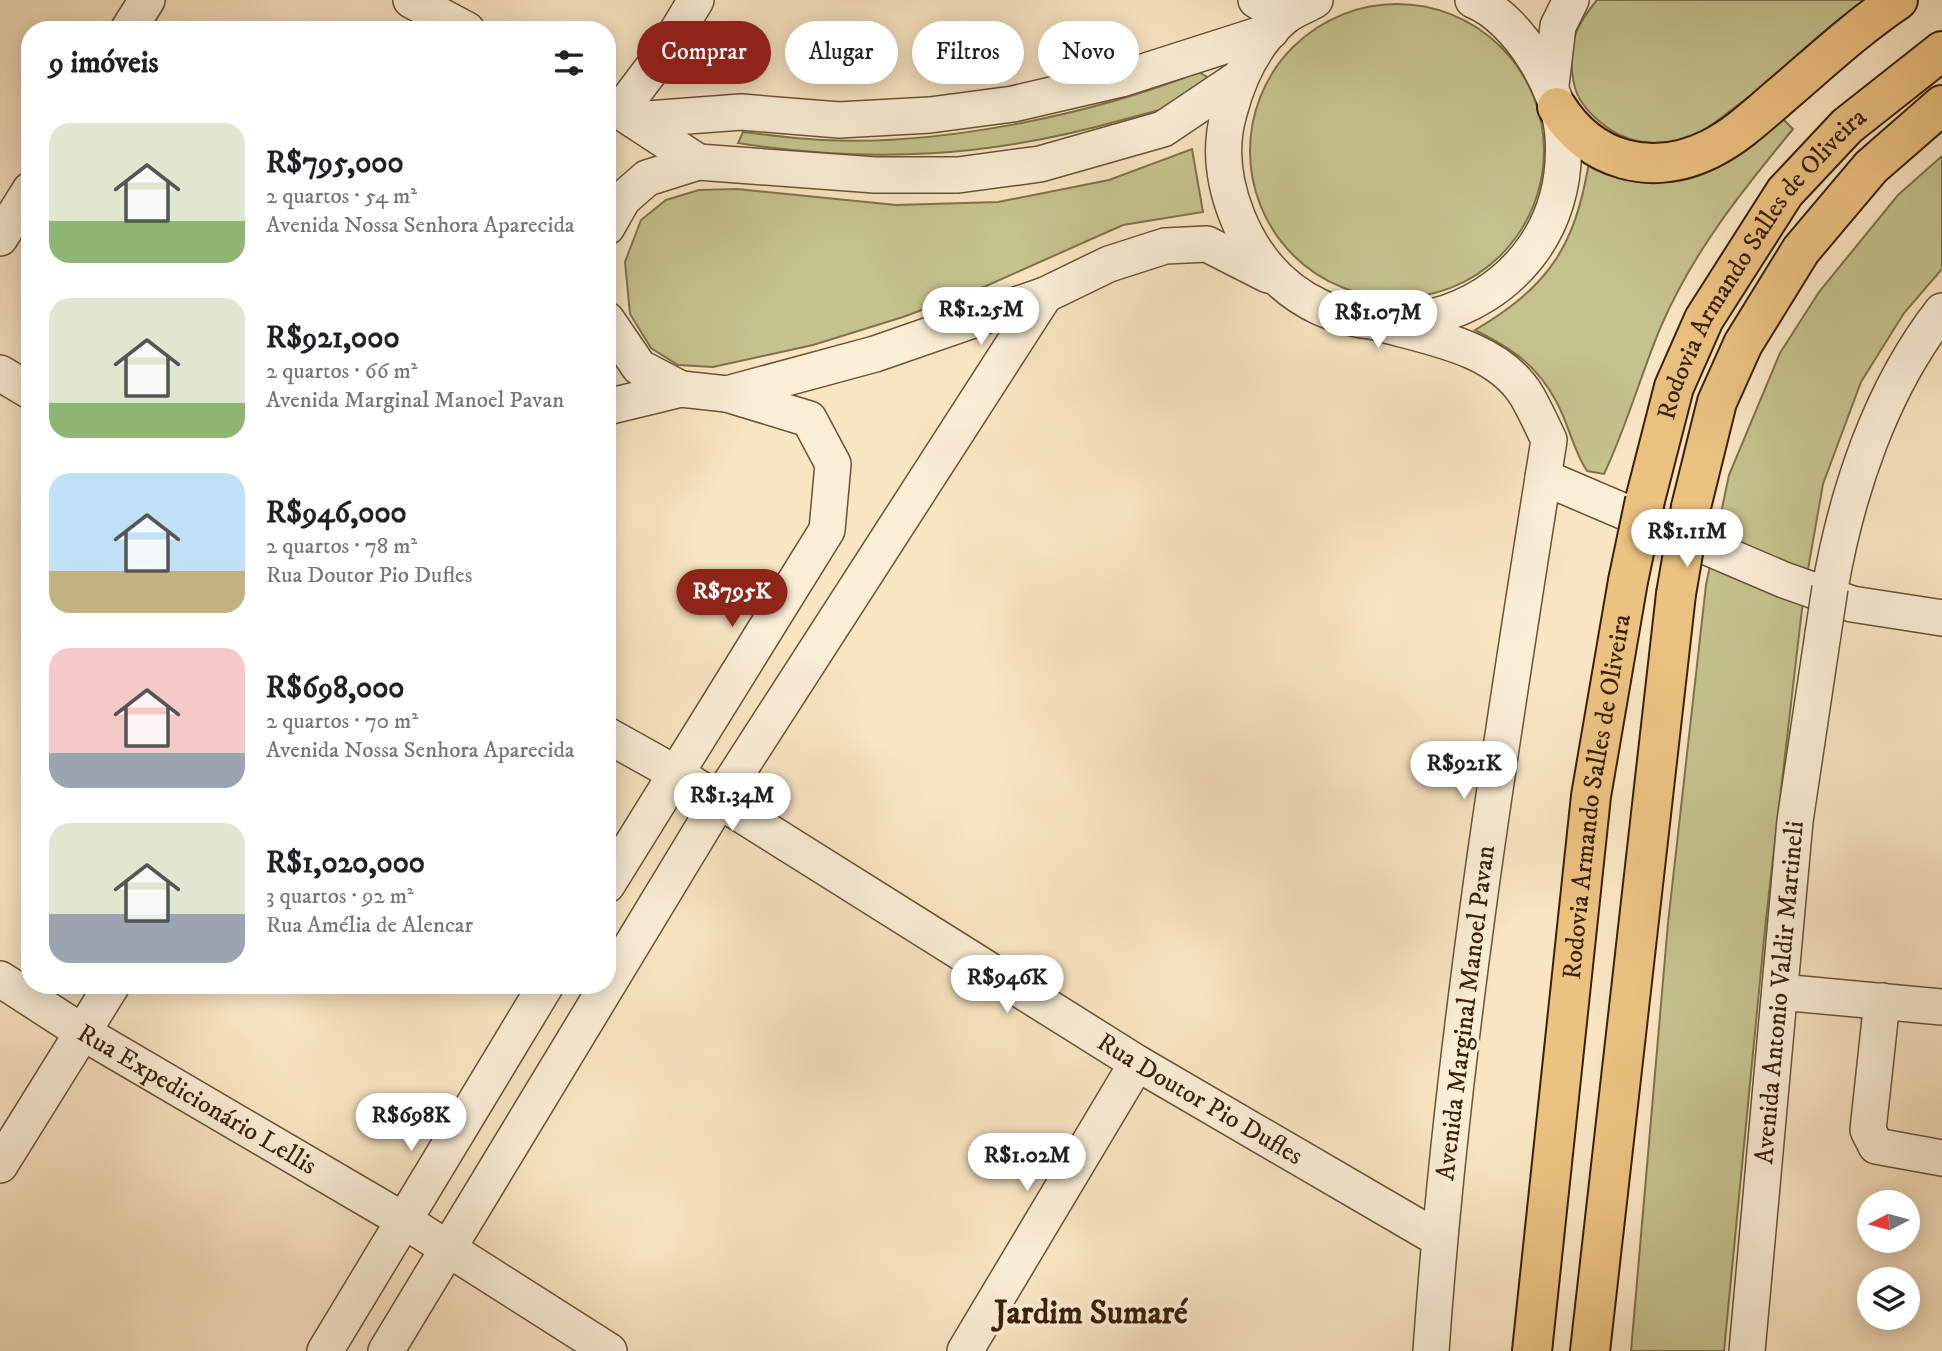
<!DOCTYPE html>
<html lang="pt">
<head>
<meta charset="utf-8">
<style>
  :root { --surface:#fff; --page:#f6f6f6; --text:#202124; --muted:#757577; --accent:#8f2418 }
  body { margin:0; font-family:"IM FELL DW Pica",serif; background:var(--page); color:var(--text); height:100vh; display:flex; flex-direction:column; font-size:26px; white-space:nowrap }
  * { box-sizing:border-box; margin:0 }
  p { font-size:23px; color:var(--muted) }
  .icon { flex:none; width:38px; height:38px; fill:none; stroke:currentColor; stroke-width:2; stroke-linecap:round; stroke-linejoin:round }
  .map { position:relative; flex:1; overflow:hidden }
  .details { position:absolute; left:21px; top:21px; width:595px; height:973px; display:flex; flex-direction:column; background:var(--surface); border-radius:28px; box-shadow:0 4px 18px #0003 }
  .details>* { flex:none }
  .banner { position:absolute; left:637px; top:21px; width:665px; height:63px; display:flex; gap:14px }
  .needle { width:46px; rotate:264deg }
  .fabs { position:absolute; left:1857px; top:1190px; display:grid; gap:14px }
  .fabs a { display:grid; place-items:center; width:63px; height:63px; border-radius:50%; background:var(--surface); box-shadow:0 4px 18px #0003; font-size:35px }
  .price { position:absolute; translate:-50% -60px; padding:0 16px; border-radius:24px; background:#fff; color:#222; font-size:23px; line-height:46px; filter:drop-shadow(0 2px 4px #0008) }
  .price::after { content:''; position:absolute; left:50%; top:42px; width:21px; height:16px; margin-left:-10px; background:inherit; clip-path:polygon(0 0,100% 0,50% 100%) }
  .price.on { background:var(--accent); color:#fff }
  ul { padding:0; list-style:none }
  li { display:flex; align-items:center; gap:21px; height:175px; padding:0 28px }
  li span { display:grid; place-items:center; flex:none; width:196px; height:140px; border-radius:21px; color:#555 }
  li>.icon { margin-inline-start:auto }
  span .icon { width:84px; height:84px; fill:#fffc; stroke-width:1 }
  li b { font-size:30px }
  h2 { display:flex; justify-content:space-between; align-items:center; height:84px; padding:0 28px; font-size:30px }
  .chip { padding:0 24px; border-radius:32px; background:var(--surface); box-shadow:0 4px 18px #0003; font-size:24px; line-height:63px }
  .chip.on { background:var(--accent); color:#fff }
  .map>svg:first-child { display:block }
</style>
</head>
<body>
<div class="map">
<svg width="1942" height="1351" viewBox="0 0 1942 1351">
  <rect width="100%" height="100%" fill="#f9e5c2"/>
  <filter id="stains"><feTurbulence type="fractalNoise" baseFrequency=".00286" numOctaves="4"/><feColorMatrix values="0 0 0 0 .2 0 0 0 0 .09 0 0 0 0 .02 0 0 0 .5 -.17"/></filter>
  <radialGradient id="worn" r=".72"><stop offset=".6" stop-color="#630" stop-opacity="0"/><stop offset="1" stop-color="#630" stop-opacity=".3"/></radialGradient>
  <g fill="#c5c28e" stroke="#80724b" stroke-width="2">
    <path d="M1597 0H1868C1825 36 1784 72 1739 104 1726 114 1713 125 1700 133 1672 148 1633 146 1608 128 1594 118 1580 105 1575 88 1566 50 1572 30 1597 0Z"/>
    <circle cx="1397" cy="151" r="147"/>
    <path d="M1199 72 1207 77 1210 86C1187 105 1151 112 1122 120 991 157 872 164 738 143L743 132C770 135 796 139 823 140 939 146 1091 115 1199 72Z"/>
    <path d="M1783 119 1793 129C1742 191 1695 249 1662 324 1641 373 1627 426 1604 474L1587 471C1572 448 1569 424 1556 401 1536 364 1512 349 1475 330 1549 286 1575 247 1589 162 1611 168 1634 177 1656 181 1702 188 1753 148 1783 119Z"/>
    <polygon points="1192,149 1203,212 1123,225 986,286 903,317 813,345 713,367 678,365 651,348 630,314 625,262 641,220 666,200 699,190 737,189 896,205 998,202 1109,180"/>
    <polygon points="1942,156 1942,269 1904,313 1861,382 1823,484 1804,592 1766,919 1724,1351 1631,1351 1668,923 1706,585 1729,475 1780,353 1819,292 1898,195"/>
  </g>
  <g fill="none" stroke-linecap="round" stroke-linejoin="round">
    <defs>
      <g id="minor">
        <polyline points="411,0 467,30"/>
        <polyline points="696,0 666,50 620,111 698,162"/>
        <polyline points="1256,0 1284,17"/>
        <path d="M1315 0C1305 6 1292 10 1283 18 1255 42 1238 78 1229 113 1219 147 1224 183 1237 216 1309 397 1576 331 1563 136 1560 89 1518 18 1473 0"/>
        <polyline points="128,30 147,0"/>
        <polyline points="1551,85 1558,26 1571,0"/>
        <polyline points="634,120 741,112 839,120 930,115 1013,104 1121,79 1271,31"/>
        <polyline points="607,227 623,199 647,178 698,162 875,175 958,175 1040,164 1163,129 1239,78"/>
        <polyline points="0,238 30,190"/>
        <polyline points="607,320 639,367 681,389"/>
        <path d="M1375 322C1427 337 1497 346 1527 396 1535 410 1542 425 1549 440 1501 742 1452 1046 1431 1351"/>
        <polyline points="0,373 30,391"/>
        <polyline points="607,407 681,389 727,394 875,354 1045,295 1109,264 1165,246 1207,244 1268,275"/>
        <polyline points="1543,477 1784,580 1852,604 1942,618"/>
        <path d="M1830 588C1847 491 1881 389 1942 311"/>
        <path id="s1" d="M607 735 675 773 1137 1063 1439 1239"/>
        <polyline points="607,885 827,530 833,464 809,419 727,394"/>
        <path id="s2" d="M0 979 82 1032 403 1220 609 1351"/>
        <polyline points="1780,992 1942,1007"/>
        <polyline points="1882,1001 1868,1130 1876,1146 1942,1158"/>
        <polyline points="0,1165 112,985"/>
        <polyline points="325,1351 546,985"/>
        <polyline points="386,1351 719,801 1045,295"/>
        <polyline points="965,1351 1137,1063"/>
        <path id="s3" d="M1747 1351 1795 821 1823 634"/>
      </g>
      <g id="highway">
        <path d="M1557 107C1591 161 1651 178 1710 149 1736 136 1756 117 1778 98 1817 65 1855 29 1898 0"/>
        <path id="s4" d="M1645 500 1674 387 1704 319 1785 192 1847 126 1942 51"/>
        <polyline points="1691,507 1717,402 1743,344 1801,250 1871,167 1942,105"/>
        <path id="s5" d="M1532 1351 1591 796 1628 581"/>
        <polyline points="1590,1351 1676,594"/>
      </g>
    </defs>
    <use href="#minor" stroke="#6a5236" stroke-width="38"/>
    <use href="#highway" stroke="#3a2108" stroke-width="42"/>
    <use href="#minor" stroke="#fbeed7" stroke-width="35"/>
    <use href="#highway" stroke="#ecc281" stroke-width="38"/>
    <defs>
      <polyline id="minor-bridge" points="1823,634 1830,588"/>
      <g id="highway-bridge">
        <polyline points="1628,581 1645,500"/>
        <polyline points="1676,594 1691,507"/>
      </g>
    </defs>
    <use href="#minor-bridge" stroke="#6a5236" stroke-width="38" stroke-linecap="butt"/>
    <use href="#highway-bridge" stroke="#3a2108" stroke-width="42" stroke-linecap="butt"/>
    <use href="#minor-bridge" stroke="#fbeed7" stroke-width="35"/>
    <use href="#highway-bridge" stroke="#ecc281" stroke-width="38"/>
  </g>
  <g text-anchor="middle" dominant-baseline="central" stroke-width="7" stroke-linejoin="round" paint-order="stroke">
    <g font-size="26" fill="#3a2108" stroke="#fbeed7">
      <text stroke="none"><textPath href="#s4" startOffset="268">Rodovia Armando Salles de Oliveira</textPath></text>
      <text stroke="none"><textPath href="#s5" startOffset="558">Rodovia Armando Salles de Oliveira</textPath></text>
      <text stroke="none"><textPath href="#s3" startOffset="360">Avenida Antonio Valdir Martineli</textPath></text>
      <text transform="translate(1466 1013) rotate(-83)">Avenida Marginal Manoel Pavan</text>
      <text stroke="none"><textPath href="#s2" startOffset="231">Rua Expedicionário Lellis</textPath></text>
      <text stroke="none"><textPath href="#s1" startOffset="696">Rua Doutor Pio Dufles</textPath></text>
    </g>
    <g font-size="33" font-weight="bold" fill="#3a2108" stroke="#fbeed7">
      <text x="1091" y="1313">Jardim Sumaré</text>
    </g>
  </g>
  <rect width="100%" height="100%" filter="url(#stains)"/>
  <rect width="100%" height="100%" fill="url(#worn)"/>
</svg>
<div class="fabs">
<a><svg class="needle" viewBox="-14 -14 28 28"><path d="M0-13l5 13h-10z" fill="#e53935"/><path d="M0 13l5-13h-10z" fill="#757577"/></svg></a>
<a><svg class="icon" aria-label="layers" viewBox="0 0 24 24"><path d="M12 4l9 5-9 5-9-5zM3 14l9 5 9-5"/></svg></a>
</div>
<b class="price" style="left:981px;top:347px">R$1.25M</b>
<b class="price" style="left:1378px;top:350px">R$1.07M</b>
<b class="price" style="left:1687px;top:569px">R$1.11M</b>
<b class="price on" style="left:732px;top:629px">R$795K</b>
<b class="price" style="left:1464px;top:801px">R$921K</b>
<b class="price" style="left:732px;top:833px">R$1.34M</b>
<b class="price" style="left:1007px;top:1015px">R$946K</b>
<b class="price" style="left:411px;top:1153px">R$698K</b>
<b class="price" style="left:1027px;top:1193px">R$1.02M</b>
<div class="banner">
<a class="chip on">Comprar</a>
<a class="chip">Alugar</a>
<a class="chip">Filtros</a>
<a class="chip">Novo</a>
</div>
<section class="details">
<h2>9 imóveis<svg class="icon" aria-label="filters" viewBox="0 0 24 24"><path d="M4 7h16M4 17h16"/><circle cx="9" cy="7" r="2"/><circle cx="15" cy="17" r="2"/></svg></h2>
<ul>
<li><span style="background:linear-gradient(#dfe7d0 70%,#8fb573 0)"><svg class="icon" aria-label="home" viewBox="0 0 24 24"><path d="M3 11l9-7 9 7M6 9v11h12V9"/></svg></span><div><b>R$795,000</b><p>2 quartos · 54 m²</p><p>Avenida Nossa Senhora Aparecida</p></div></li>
<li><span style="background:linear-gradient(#dfe7d0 75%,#8fb573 0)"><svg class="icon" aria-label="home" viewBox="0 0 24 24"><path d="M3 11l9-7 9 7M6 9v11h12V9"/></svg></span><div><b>R$921,000</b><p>2 quartos · 66 m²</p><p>Avenida Marginal Manoel Pavan</p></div></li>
<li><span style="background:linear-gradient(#bfe0f5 70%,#c2b280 0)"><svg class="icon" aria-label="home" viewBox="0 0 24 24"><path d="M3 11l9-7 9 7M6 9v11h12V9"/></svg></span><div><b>R$946,000</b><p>2 quartos · 78 m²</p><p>Rua Doutor Pio Dufles</p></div></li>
<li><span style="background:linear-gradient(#f6c9c9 75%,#9aa5b1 0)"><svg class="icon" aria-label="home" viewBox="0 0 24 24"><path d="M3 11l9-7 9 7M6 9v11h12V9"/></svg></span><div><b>R$698,000</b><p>2 quartos · 70 m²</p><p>Avenida Nossa Senhora Aparecida</p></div></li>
<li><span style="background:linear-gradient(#dfe7d0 65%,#9aa5b1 0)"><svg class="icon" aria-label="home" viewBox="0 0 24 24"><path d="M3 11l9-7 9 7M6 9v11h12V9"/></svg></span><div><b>R$1,020,000</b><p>3 quartos · 92 m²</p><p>Rua Amélia de Alencar</p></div></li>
</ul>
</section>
</div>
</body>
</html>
